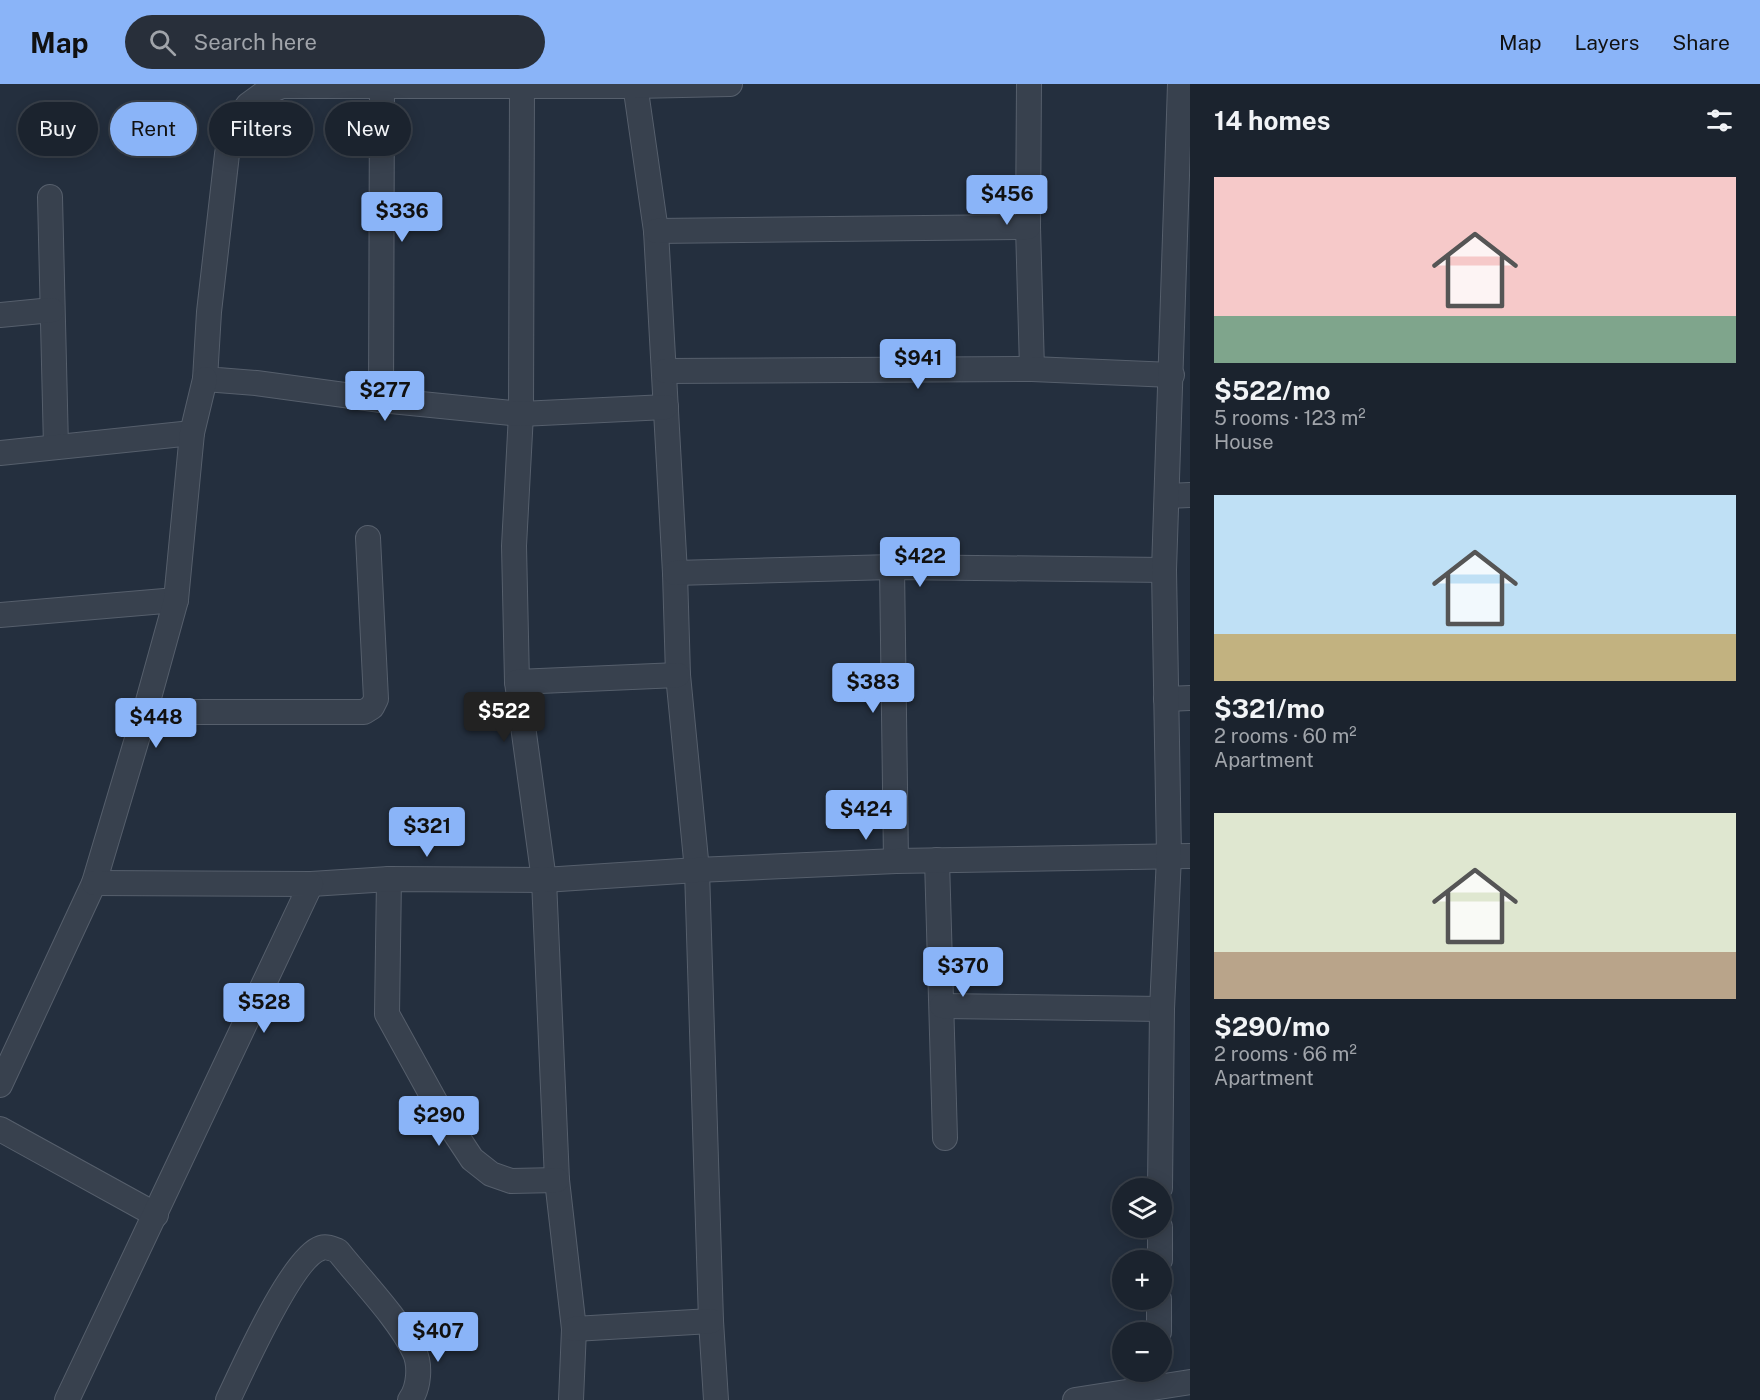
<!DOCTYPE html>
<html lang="en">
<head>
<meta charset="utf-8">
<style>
  :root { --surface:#1b232e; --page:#282f3a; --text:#f1f3f6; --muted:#a0a4aa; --line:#39404a; --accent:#8ab4f8 }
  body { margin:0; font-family:"Public Sans",sans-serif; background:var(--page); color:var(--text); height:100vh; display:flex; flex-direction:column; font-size:22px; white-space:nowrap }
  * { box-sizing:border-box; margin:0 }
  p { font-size:20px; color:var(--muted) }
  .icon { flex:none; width:33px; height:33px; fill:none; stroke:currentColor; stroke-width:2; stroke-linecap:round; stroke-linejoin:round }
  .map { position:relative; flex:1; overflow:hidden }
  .details { display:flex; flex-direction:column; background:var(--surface); width:570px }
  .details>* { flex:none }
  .banner { position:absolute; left:18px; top:18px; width:570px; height:54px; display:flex; gap:12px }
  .controls { position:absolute; left:1112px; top:1094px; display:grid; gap:12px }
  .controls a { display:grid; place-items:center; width:60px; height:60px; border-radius:50%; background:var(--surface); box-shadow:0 3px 15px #0003,0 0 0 2px var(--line); font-size:30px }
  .price { position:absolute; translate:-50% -51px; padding:0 14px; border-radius:6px; background:var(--accent); color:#111; font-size:20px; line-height:39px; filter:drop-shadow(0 2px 3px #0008) }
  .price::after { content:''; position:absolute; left:50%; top:36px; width:18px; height:14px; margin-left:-9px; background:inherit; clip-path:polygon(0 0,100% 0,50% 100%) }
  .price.selected { background:#222; color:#fff }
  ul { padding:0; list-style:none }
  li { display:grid; align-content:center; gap:12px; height:318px; padding:0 24px }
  li span { display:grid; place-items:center; height:186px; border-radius:0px; color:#555 }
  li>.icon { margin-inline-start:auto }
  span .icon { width:108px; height:108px; fill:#fffc; stroke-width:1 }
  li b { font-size:26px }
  h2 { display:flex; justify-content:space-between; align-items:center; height:72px; padding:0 24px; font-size:26px }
  .pill { padding:0 21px; border-radius:27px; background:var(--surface); box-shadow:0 3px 15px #0003,0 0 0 2px var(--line); font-size:21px; line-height:54px }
  .pill.selected { background:var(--accent); color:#111 }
  header { display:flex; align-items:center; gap:36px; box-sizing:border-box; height:84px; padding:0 30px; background:var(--accent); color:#111 }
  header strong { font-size:28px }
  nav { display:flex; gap:33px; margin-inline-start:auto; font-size:21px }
  .search { width:420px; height:54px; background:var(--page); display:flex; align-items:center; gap:15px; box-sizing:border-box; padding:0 21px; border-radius:33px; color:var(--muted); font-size:22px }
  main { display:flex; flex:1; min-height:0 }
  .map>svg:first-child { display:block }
</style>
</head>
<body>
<header>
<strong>Map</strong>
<div class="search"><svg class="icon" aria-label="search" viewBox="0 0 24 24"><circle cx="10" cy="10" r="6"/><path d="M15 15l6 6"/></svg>Search here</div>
<nav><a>Map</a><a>Layers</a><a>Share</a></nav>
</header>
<main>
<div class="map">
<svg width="1190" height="1316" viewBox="0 0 1190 1316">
  <rect width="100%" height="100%" fill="#242f3e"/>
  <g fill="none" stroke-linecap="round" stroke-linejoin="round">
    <defs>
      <g id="street">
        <polyline points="635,0 656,147 675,489 678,591 697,786 711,1237 716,1316"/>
        <polyline points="1029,0 1028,143 1032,285"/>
        <polyline points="522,1 521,330 514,462 517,598 544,796 557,1096 574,1245 571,1316"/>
        <polyline points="50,113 56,363"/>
        <polyline points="656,147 1028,143"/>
        <polyline points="0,231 52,226"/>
        <polyline points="665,287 1032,285 1172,291"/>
        <polyline points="381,316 382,2"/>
        <polyline points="666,323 521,330 381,316 256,299 205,295 209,228 227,70 233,41 248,21 263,10 282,2 635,2 730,0"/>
        <polyline points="0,369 192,349"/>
        <polyline points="1167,412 1190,411"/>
        <polyline points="892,483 896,777"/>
        <polyline points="675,489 892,483 1164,486"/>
        <polyline points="0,531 176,516"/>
        <polyline points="517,598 678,591"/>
        <polyline points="1166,615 1190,614"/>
        <polyline points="145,628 364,628 372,623 376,615 368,454"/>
        <polyline points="937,776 945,1054"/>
        <polyline points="389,795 387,930 441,1028 472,1075 491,1090 511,1097 557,1096"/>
        <polyline points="311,800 389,795 544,796 697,786 896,777 1190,772"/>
        <polyline points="942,922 1162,925"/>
        <polyline points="0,1001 94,799 145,628 176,516 192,349 205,295"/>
        <polyline points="0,1045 156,1131"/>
        <polyline points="1160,1104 1162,925 1169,772 1164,486 1180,0"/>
        <polyline points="1160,1176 1160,1143"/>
        <polyline points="574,1245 711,1237"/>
        <polyline points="1159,1248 1159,1215"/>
        <polyline points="67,1316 311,800 94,799"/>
        <path d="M228 1316C242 1287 292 1173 321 1164 327 1162 333 1165 338 1167 361 1196 399 1235 414 1267 421 1281 419 1304 410 1316"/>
        <polyline points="1075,1316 1190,1298"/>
      </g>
    </defs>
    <use href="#street" stroke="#565f6c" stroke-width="26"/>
    <use href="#street" stroke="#38414e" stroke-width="24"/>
  </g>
</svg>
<div class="controls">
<a><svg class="icon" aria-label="layers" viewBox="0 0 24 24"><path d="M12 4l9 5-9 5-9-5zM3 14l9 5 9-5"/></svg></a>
<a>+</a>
<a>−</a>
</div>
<b class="price" style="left:1007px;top:142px">$456</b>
<b class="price" style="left:402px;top:159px">$336</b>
<b class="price" style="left:918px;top:306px">$941</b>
<b class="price" style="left:385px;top:338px">$277</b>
<b class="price" style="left:920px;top:504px">$422</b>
<b class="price" style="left:873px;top:630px">$383</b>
<b class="price selected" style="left:504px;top:659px">$522</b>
<b class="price" style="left:156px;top:665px">$448</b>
<b class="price" style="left:866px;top:757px">$424</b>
<b class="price" style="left:427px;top:774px">$321</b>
<b class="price" style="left:963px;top:914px">$370</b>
<b class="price" style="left:264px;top:950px">$528</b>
<b class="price" style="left:439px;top:1063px">$290</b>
<b class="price" style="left:438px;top:1279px">$407</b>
<div class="banner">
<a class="pill">Buy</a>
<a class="pill selected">Rent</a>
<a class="pill">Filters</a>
<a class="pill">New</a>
</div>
</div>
<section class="details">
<h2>14 homes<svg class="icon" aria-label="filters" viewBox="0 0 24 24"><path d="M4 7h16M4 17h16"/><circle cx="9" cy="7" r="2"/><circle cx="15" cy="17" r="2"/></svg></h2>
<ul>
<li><span style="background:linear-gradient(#f6c9c9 75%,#7fa58c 0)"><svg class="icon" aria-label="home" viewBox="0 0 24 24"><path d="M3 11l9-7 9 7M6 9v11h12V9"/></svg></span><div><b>$522/mo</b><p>5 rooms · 123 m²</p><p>House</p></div></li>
<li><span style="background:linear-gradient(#bfe0f5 75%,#c2b280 0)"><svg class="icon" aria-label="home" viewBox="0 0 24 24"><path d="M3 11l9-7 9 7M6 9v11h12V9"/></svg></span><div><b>$321/mo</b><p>2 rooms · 60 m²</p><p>Apartment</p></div></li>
<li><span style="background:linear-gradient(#dfe7d0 75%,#b9a48a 0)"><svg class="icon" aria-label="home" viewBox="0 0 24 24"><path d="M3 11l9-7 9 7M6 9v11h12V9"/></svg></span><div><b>$290/mo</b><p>2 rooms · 66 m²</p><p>Apartment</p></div></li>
</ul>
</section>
</main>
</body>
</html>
